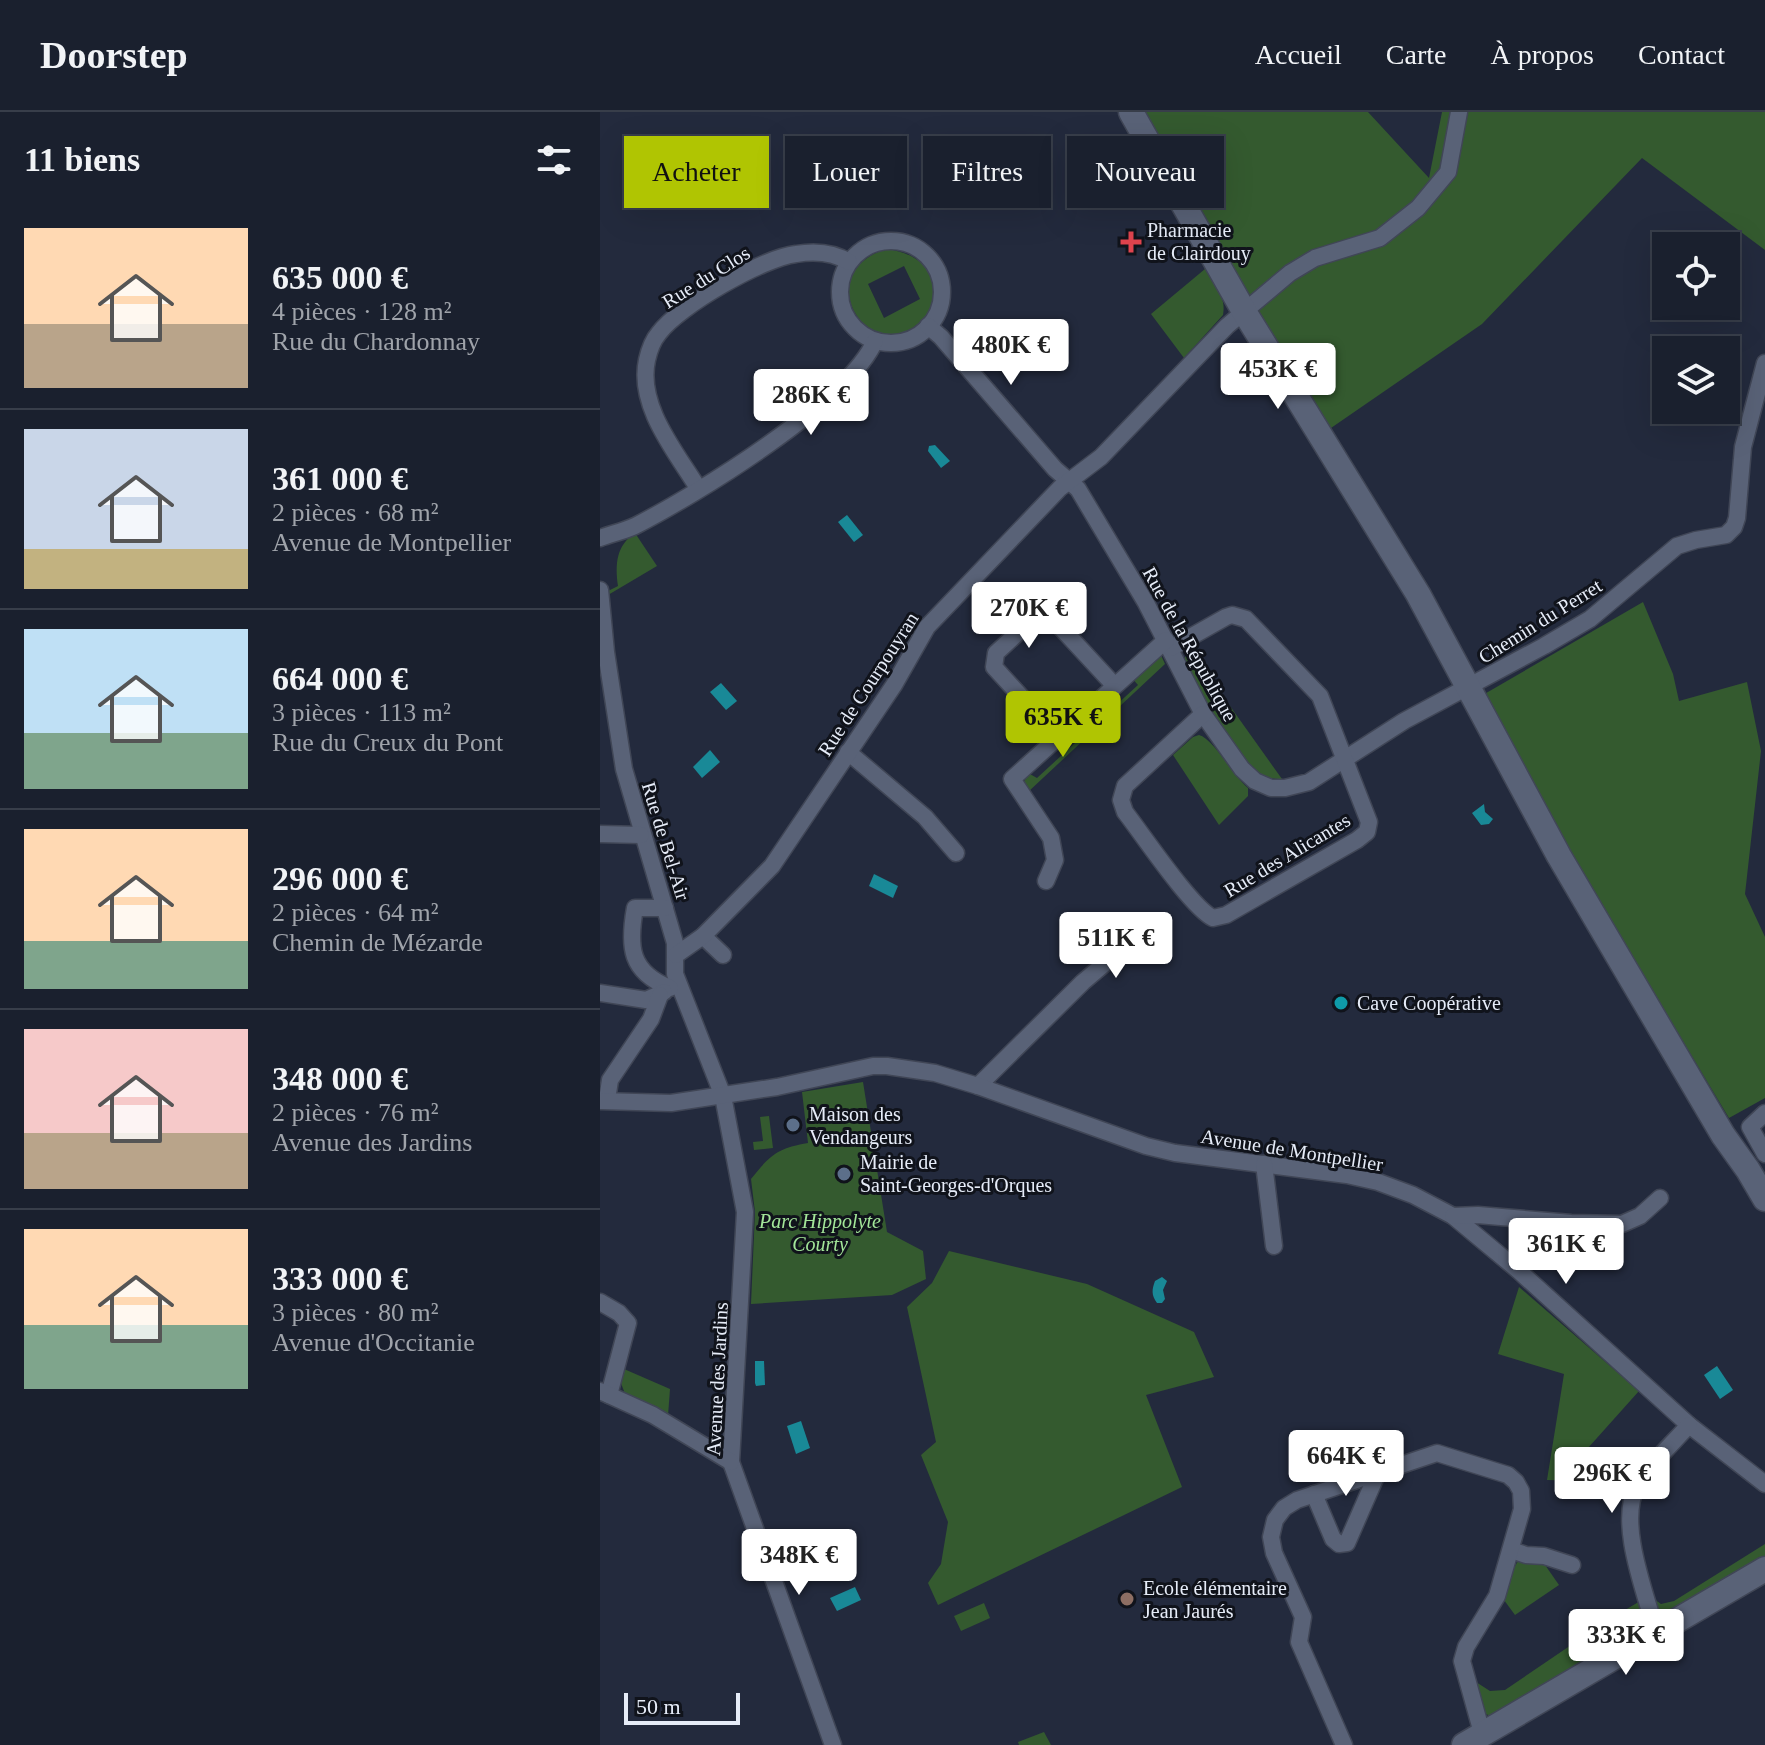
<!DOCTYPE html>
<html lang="fr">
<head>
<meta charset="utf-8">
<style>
  :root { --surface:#1a202e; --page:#232836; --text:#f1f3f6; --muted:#9fa3aa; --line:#383e4a; --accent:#b0c502 }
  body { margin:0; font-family:"Times New Roman",serif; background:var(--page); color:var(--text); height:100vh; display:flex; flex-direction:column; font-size:30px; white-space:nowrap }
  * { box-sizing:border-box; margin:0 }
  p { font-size:26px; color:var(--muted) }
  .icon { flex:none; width:44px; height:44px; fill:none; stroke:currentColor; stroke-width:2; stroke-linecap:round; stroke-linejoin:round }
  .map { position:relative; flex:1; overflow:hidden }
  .sheet { display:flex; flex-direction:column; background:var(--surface); width:600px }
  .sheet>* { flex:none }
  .guide { position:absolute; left:24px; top:24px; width:760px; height:72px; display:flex; gap:16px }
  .buttons { position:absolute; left:1052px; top:120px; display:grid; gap:16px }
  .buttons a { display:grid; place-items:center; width:88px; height:88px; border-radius:0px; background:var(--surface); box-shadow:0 8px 32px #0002,0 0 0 2px var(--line); font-size:40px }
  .scale { position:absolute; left:24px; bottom:20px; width:116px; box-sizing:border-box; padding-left:8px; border:4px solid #e6ecf8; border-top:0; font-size:22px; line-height:28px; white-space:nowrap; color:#e6ecf8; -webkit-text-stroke:6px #10131b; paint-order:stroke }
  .price { position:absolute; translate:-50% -68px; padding:0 18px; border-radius:8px; background:#fff; color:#222; font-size:26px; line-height:52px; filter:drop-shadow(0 2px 4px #0008) }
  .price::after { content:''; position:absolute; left:50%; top:48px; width:24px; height:18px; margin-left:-12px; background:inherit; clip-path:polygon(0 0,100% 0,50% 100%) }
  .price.current { background:var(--accent); color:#111 }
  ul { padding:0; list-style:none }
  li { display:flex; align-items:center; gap:24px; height:200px; padding:0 24px }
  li+li { border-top:2px solid var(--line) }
  li span { display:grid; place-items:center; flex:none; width:224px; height:160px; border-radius:0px; color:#555 }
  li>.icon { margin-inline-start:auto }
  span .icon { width:96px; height:96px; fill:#fffc; stroke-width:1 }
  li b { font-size:34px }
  h2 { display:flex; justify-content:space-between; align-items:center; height:96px; padding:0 24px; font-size:34px }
  .pill { padding:0 28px; border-radius:0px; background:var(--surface); box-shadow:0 8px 32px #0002,0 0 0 2px var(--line); font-size:28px; line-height:72px }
  .pill.current { background:var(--accent); color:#111 }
  header { display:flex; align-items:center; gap:48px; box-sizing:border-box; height:112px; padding:0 40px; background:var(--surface); border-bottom:2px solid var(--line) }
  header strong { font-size:38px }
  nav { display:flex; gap:44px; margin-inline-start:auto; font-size:28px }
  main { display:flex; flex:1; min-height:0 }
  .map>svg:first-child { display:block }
</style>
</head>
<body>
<header>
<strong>Doorstep</strong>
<nav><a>Accueil</a><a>Carte</a><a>À propos</a><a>Contact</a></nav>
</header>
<main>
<section class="sheet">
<h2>11 biens<svg class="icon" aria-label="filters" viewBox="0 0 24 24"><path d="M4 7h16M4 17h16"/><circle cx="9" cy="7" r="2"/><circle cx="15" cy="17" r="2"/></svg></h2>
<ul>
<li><span style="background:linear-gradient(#ffd9b3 60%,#b9a48a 0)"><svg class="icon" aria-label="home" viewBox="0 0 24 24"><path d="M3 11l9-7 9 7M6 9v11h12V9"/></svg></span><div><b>635 000 €</b><p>4 pièces · 128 m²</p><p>Rue du Chardonnay</p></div></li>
<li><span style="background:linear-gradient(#c9d6e8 75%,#c2b280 0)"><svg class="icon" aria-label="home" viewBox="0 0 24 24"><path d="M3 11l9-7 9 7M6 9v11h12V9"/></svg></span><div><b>361 000 €</b><p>2 pièces · 68 m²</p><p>Avenue de Montpellier</p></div></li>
<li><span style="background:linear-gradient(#bfe0f5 65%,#7fa58c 0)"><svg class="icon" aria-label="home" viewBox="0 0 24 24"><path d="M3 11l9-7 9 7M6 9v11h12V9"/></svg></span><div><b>664 000 €</b><p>3 pièces · 113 m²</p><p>Rue du Creux du Pont</p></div></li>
<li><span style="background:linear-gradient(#ffd9b3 70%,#7fa58c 0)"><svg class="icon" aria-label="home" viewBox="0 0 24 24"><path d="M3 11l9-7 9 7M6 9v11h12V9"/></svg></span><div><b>296 000 €</b><p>2 pièces · 64 m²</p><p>Chemin de Mézarde</p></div></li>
<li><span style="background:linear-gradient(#f6c9c9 65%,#b9a48a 0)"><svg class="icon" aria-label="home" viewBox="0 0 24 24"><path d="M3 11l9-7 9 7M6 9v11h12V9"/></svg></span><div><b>348 000 €</b><p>2 pièces · 76 m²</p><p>Avenue des Jardins</p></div></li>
<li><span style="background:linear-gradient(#ffd9b3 60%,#7fa58c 0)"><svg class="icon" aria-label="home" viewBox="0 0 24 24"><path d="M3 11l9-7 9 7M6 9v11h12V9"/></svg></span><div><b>333 000 €</b><p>3 pièces · 80 m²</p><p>Avenue d'Occitanie</p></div></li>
</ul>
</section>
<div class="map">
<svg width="1165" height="1633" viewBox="0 0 1165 1633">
  <rect width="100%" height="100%" fill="#232a3d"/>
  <g fill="#345a2f" fill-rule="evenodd">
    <polygon points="542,0 768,0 829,66 842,0 1165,0 1165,138 1042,46 882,212 731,316 644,180"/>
    <path d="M286 137C319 140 347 165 329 200 325 208 318 212 311 217 260 244 214 160 286 137ZM304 154 320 187 284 206 268 172Z"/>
    <path d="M605 157C614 171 627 186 623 203L584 246 551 202Z"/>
    <path d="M35 421 57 454 8 483V479L18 474C15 452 16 434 35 421Z"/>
    <polygon points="1043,490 1073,562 1079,589 1147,570 1161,639 1145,782 1165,825 1165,986 1129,1006 931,677 881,584"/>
    <path d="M590 538 682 667C676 667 670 667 664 664 637 653 597 574 584 547Z"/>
    <polygon points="560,541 565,552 428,680 424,670 428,661 437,666 538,573 531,565"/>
    <path d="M599 623C614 627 633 664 648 676V684L619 713 573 643 593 625Z"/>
    <path d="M263 970 287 1120 323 1139 326 1167 292 1183 151 1192 155 1100 151 1067C170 1043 178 1036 208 1031L202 980Z"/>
    <polygon points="169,1004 173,1036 154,1038 153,1030 163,1029 160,1005"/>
    <polygon points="349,1139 487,1172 594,1220 614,1265 546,1283 582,1375 338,1493 328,1471 341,1452 348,1410 321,1343 336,1330 307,1195 332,1171"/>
    <polygon points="919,1175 1039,1279 988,1336 984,1369 947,1368 964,1262 898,1242"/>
    <polygon points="24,1257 70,1277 68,1304 25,1282 21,1271"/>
    <polygon points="1165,1432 1165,1447 1066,1504 1057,1498 1054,1487 1061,1492 1074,1489"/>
    <polygon points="926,1448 943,1450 959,1473 915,1503 904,1488 913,1458 918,1449"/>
    <polygon points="1042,1488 1049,1516 890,1604 884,1601 876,1570 890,1579 905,1578 1008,1508"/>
    <polygon points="384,1491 390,1506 361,1519 354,1504"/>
    <polygon points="444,1620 451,1633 419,1633 418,1630"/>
  </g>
  <g fill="#198997">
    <polygon points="335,333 350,349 341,356 328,339 329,334"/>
    <polygon points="247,403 263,423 254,430 238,410"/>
    <polygon points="121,571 137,589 126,598 110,580"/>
    <polygon points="110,638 120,650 102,666 93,655"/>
    <polygon points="884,692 885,700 893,707 889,712 881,713 872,701"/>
    <polygon points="274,762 298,774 293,786 269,774"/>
    <path d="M562 1165 567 1169 563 1178 565 1187 562 1191H557C551 1183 552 1177 555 1169Z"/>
    <polygon points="155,1249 164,1249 165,1273 156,1274 155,1271"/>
    <polygon points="1117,1254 1133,1278 1120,1287 1104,1263"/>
    <polygon points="201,1309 210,1336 196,1342 187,1314"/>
    <polygon points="255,1475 261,1488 237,1499 230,1486"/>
  </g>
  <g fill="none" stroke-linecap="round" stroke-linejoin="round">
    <defs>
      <g id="street">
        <circle cx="291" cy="180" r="51"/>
        <polyline points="328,214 341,225 455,357 478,377 546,491 603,602 642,657 655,669 671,676 685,676 709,670 804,609 944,534 990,507 1077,434 1096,428 1126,423 1134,415 1137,406 1143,335 1165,251"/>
        <path d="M98 376C76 340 37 294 47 248 49 239 53 228 59 221 79 194 163 146 196 142 214 139 233 140 249 150"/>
        <path d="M0 426C11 422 24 419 35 414 97 382 247 291 275 229"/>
        <polyline points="0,478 6,540 24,657 75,831 75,862 123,984 145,1100 131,1350 233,1633"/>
        <path d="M571 536 626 505 632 503 646 507 720 584 769 710 767 720 757 728 626 803 613 806C591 795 543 723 525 700L521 688 525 674 603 602"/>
        <polyline points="458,625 394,555 396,541 437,503 452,506 514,573"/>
        <polyline points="248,640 325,705 356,741"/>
        <polyline points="0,722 41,723"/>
        <polyline points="446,769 455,748 451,726 412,667 566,528"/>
        <path d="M65 796H35C28 835 30 860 70 876"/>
        <polyline points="103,824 123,843"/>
        <polyline points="76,843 103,824 172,754 294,573 327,515 460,376 501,345 627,214 690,161 715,146 780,126 818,96 848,60 859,0"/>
        <polyline points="0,881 46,888 64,880"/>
        <polyline points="378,974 483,870 523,836"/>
        <polyline points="7,988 10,968 51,907 60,883"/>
        <polyline points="0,989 71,991 177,975 273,954 287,954 335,961 378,974 546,1034 575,1041 747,1063 778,1070 813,1083 853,1104 919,1159 1089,1313 1165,1372"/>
        <polyline points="1165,1001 1150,1015 1165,1042"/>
        <polyline points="664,1052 674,1134"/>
        <polyline points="853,1104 878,1103 971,1111 1022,1112 1040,1104 1060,1086"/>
        <polyline points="0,1190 19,1201 28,1211 9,1283"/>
        <polyline points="0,1279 53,1303 131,1350"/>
        <polyline points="714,1382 733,1427 739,1432 747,1431 778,1360"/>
        <polyline points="911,1438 926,1443 944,1444 972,1453"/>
        <path d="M1056 1520C1046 1482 1017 1411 1037 1374 1050 1352 1072 1332 1089 1313"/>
        <polyline points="744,1633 699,1530 703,1505 674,1441 671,1425 675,1408 684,1396 697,1388 837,1341 908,1363 916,1370 921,1379 922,1397 897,1484 866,1535 862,1549 882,1621"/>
      </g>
      <g id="secondary">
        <polyline points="531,0 645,201 818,482 959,744 1123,1023 1148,1058 1165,1087"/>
        <polyline points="864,1633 1165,1457"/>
      </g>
    </defs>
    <use href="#street" stroke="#404656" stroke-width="19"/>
    <use href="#secondary" stroke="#404656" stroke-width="27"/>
    <use href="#street" stroke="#596277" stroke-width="16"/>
    <use href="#secondary" stroke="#596277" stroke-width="24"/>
  </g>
  <path fill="#e0444e" stroke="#10131b" stroke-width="3" d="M527 118h8v8h8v8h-8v8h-8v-8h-8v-8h8z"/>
  <circle fill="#0f9aa8" stroke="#10131b" stroke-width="3" cx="741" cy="891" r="8"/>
  <g fill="#5c6f8a" stroke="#10131b" stroke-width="3">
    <circle cx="193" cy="1013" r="8"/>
    <circle cx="244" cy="1062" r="8"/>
  </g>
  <circle fill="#8d6e63" stroke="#10131b" stroke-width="3" cx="527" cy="1487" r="8"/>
  <g text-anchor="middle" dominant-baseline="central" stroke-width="6" stroke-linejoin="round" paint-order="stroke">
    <g font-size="20" fill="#e6ecf8" stroke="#10131b" text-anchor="start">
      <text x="547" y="118">Pharmacie<tspan x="547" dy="23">de Clairdouy</tspan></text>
      <text x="757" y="891">Cave Coopérative</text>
      <text x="209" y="1002">Maison des<tspan x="209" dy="23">Vendangeurs</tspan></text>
      <text x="260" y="1050">Mairie de<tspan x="260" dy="23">Saint-Georges-d'Orques</tspan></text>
      <text x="543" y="1476">Ecole élémentaire<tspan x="543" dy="23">Jean Jaurés</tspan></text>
    </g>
    <g font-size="20" fill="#e6ecf8" stroke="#10131b">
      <text transform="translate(106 165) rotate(-32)">Rue du Clos</text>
      <text transform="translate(940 509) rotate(-32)">Chemin du Perret</text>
      <text transform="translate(590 532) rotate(61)">Rue de la République</text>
      <text transform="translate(268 572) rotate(-57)">Rue de Courpouyran</text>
      <text transform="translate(66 729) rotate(73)">Rue de Bel-Air</text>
      <text transform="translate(687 743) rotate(-31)">Rue des Alicantes</text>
      <text transform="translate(692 1038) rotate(9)">Avenue de Montpellier</text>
      <text transform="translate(117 1267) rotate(-87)">Avenue des Jardins</text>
    </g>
    <g font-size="20" font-style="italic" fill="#a3e699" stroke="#10131b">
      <text x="220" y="1109">Parc Hippolyte<tspan x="220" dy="23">Courty</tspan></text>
    </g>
  </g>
</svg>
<div class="buttons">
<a><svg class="icon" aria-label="locate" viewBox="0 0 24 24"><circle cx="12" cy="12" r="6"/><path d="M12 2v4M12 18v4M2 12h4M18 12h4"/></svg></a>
<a><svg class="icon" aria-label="layers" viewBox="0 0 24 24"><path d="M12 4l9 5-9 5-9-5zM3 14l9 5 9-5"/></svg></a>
</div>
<div class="scale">50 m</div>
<b class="price" style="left:411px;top:275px">480K €</b>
<b class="price" style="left:678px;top:299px">453K €</b>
<b class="price" style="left:211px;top:325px">286K €</b>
<b class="price" style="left:429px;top:538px">270K €</b>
<b class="price current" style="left:463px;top:647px">635K €</b>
<b class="price" style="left:516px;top:868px">511K €</b>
<b class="price" style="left:966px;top:1174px">361K €</b>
<b class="price" style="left:746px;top:1386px">664K €</b>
<b class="price" style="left:1012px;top:1403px">296K €</b>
<b class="price" style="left:199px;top:1485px">348K €</b>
<b class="price" style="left:1026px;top:1565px">333K €</b>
<div class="guide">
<a class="pill current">Acheter</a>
<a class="pill">Louer</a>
<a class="pill">Filtres</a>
<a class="pill">Nouveau</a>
</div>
</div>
</main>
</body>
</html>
